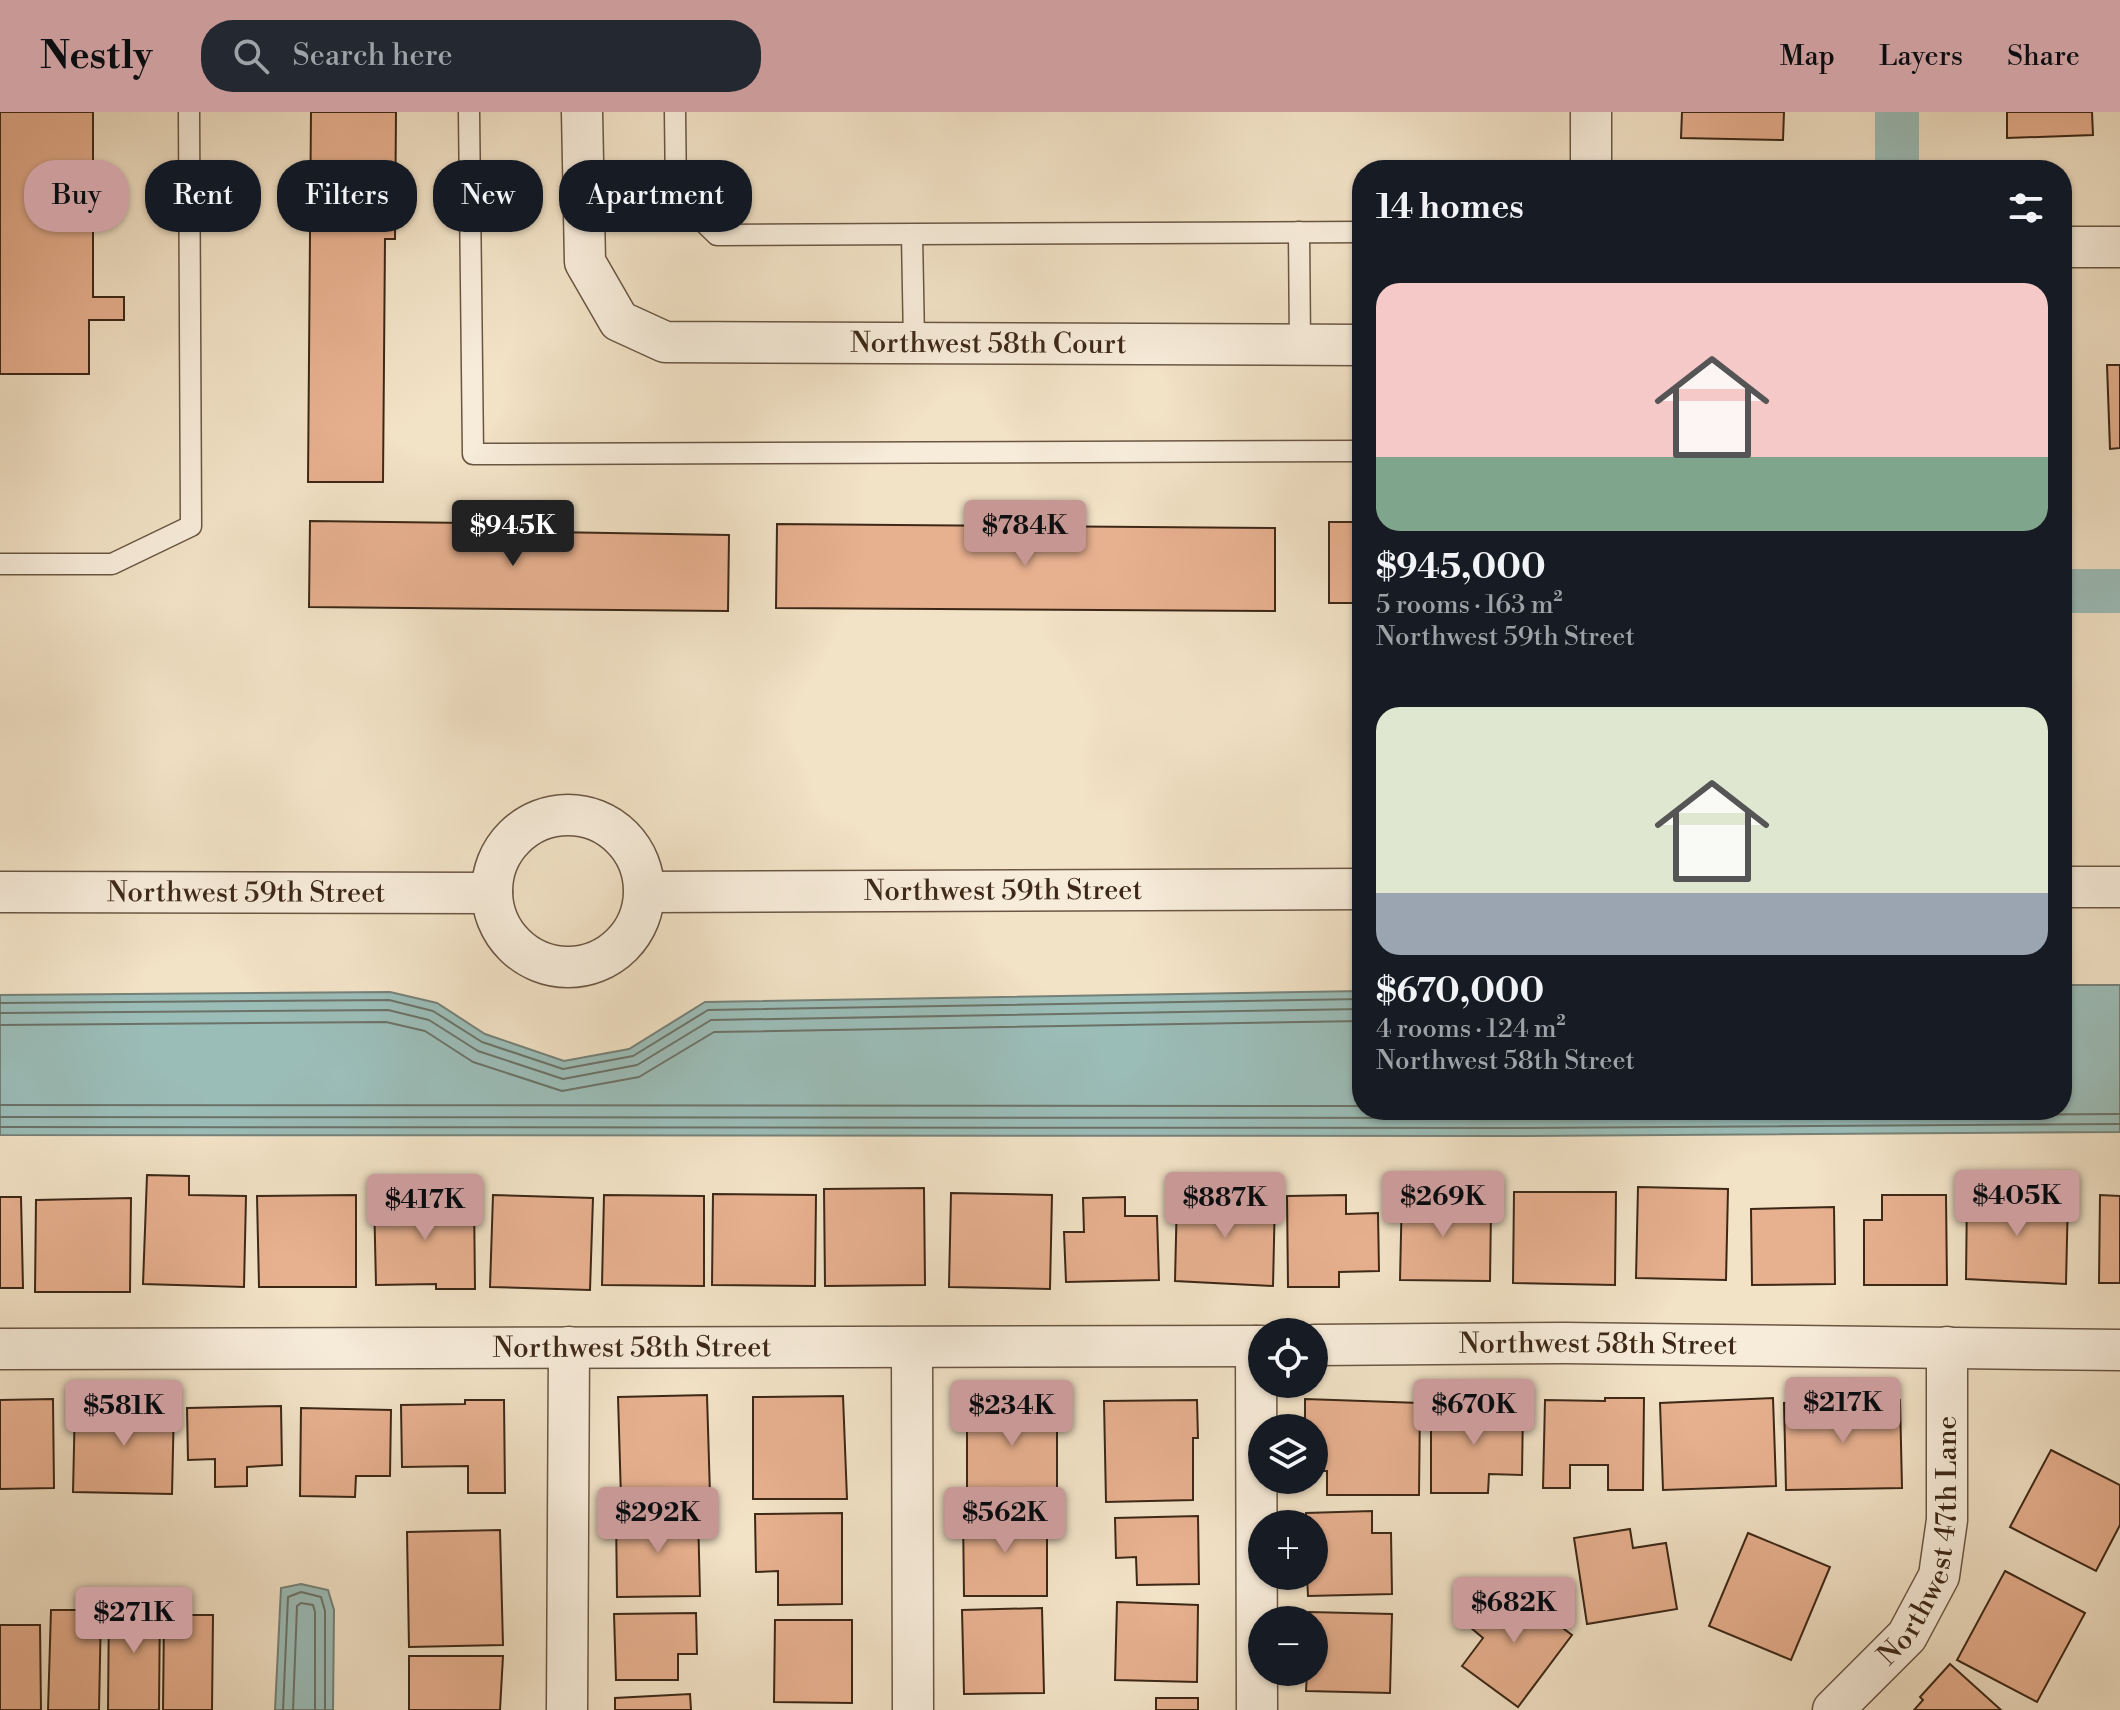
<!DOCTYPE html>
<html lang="en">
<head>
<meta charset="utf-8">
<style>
  :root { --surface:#171b24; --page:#242831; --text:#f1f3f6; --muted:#9ea1a6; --accent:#c59692 }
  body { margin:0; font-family:"Libre Bodoni",serif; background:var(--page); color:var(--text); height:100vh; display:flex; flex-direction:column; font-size:30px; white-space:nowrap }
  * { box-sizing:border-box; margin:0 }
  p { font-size:26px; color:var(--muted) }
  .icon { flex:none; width:44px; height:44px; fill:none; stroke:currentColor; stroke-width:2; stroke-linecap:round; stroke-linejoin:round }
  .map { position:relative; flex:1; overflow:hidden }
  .details { position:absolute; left:1352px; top:48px; width:720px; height:960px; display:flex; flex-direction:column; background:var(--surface); border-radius:32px; box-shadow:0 2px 6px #0004 }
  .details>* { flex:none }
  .banner { position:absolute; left:24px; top:48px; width:760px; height:72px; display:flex; gap:16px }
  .tools { position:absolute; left:1248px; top:1206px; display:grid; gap:16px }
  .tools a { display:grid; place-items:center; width:80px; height:80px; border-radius:50%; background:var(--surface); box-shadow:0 2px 6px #0004; font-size:40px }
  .price { position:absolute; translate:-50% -68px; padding:0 18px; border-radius:8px; background:var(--accent); color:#111; font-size:26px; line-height:52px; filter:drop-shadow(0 2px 4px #0008) }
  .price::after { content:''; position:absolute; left:50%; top:48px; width:24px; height:18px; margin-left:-12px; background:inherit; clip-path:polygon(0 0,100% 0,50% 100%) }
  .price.active { background:#222; color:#fff }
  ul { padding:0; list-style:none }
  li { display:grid; align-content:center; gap:16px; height:424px; padding:0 24px }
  li span { display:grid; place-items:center; height:248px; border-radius:24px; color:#555 }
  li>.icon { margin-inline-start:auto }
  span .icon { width:144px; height:144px; fill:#fffc; stroke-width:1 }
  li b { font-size:34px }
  h2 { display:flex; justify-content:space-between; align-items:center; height:96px; padding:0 24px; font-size:34px }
  .pill { padding:0 28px; border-radius:32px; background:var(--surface); box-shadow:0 2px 6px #0004; font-size:28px; line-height:72px }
  .pill.active { background:var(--accent); color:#111 }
  header { display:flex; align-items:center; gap:48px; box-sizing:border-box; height:112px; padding:0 40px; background:var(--accent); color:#111 }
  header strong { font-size:38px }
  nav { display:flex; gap:44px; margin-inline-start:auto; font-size:28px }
  .search { width:560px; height:72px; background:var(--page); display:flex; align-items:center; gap:20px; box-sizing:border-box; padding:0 28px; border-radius:32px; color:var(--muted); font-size:30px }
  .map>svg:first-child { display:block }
</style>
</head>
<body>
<header>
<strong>Nestly</strong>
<div class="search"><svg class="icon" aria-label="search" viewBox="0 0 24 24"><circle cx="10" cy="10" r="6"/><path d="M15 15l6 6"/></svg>Search here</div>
<nav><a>Map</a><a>Layers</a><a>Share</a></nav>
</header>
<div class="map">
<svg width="2120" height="1598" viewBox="0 0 2120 1598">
  <rect width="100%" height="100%" fill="#f2e2c6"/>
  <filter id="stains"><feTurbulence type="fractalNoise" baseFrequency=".0025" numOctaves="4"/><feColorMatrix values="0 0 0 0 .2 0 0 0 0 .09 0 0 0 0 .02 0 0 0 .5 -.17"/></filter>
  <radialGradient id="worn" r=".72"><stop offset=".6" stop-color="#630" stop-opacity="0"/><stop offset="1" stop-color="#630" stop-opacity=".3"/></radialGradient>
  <g fill="#9bbdb8" stroke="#758178" stroke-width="2">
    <polygon points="2062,873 2120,873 2120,1020 1513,1024 0,1023 0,883 390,880 437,891 485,922 564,949 629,937 705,890 1362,879 1362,998 2062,998"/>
    <polygon points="301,1472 328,1478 334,1498 333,1598 275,1598 281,1476"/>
  </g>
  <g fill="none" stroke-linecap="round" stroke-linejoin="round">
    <g stroke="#6c7268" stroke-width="2">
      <polyline points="0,891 389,888 433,899 482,930 563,957 633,944 708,898 1362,887"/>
      <polyline points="0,901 388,898 429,908 478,939 563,967 637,953 711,908 1362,897"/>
      <polyline points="0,913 386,910 425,919 473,950 562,979 639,965 714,920 1362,909"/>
      <polyline points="0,993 1362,994"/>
      <polyline points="0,1005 1513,1006 2120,1002"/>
      <polyline points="0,1015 1513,1016 2120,1012"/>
      <polyline points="283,1598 288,1485 301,1480 321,1485 325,1499 325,1598"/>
      <polyline points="293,1598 297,1494 301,1491 313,1493 315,1500 315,1598"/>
    </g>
    <g stroke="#9bbdb8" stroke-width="44">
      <polyline points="1897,58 1897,0"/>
      <polyline points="2062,479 2120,479"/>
    </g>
  </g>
  <g fill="#e7b08f" stroke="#3d2817" stroke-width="2">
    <polygon points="0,0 93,0 93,185 124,185 124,208 89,208 89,262 0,262"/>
    <polygon points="311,0 396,0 395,127 385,127 383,370 308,370"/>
    <polygon points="1682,0 1784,0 1783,28 1681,26"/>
    <polygon points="2007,0 2092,0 2093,23 2007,26"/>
    <polygon points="2107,253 2120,253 2120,336 2110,337"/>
    <polygon points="310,409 550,412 550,420 729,423 728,499 309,495"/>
    <rect x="1329" y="410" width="33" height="81"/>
    <polygon points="777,412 1275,416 1275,499 776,496"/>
    <polygon points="147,1063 189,1064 189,1083 246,1084 244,1175 143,1172"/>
    <polygon points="1638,1075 1728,1077 1726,1168 1636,1166"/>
    <polygon points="924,1076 925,1173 825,1174 824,1077"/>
    <polygon points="1402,1078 1458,1080 1457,1098 1491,1099 1490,1169 1400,1168"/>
    <polygon points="1514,1080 1616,1080 1615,1173 1513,1171"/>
    <polygon points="951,1081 1052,1083 1050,1177 949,1175"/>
    <polygon points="1967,1081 2068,1083 2066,1172 1966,1167"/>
    <polygon points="713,1082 816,1083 815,1174 712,1173"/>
    <polygon points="356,1083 356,1175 259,1175 257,1084"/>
    <polygon points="493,1083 593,1086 590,1178 490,1175"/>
    <polygon points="604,1083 704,1084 704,1174 602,1173"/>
    <polygon points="1177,1083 1275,1085 1273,1174 1175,1169"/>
    <polygon points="1346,1083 1346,1102 1378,1101 1379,1159 1339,1160 1339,1175 1288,1175 1287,1084"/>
    <polygon points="1882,1083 1946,1083 1947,1173 1864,1173 1864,1108 1882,1108"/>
    <polygon points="2100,1083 2120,1084 2120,1171 2099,1171"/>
    <polygon points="0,1085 21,1085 23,1176 0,1176"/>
    <polygon points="374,1085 474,1085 475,1177 436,1177 436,1172 376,1173"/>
    <polygon points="1125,1085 1125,1104 1157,1104 1159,1168 1066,1170 1064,1120 1084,1120 1083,1086"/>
    <polygon points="131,1086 130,1180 35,1180 36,1088"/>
    <polygon points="1834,1095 1835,1172 1752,1173 1751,1097"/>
    <polygon points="707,1283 710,1383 621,1386 618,1285"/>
    <polygon points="843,1284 847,1387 753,1387 753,1285"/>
    <rect x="967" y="1284" width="90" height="103"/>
    <polygon points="1605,1286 1644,1286 1643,1378 1608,1378 1608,1353 1570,1353 1570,1376 1543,1376 1545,1288 1605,1289"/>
    <polygon points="1773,1286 1776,1374 1663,1378 1660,1291"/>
    <polygon points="53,1287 54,1376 0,1377 0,1288"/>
    <polygon points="1305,1287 1420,1291 1419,1383 1327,1383 1327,1359 1314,1359 1314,1316 1305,1316"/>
    <polygon points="465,1288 504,1288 505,1381 468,1381 468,1354 402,1355 401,1293 465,1292"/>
    <polygon points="1197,1288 1198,1326 1193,1326 1193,1388 1106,1390 1104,1289"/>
    <polygon points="1900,1288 1902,1376 1786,1378 1784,1291"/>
    <polygon points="75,1291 174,1293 172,1382 73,1380"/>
    <polygon points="281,1294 282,1353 247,1355 247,1374 215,1375 215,1347 188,1348 187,1296"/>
    <polygon points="1431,1295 1523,1295 1522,1363 1489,1362 1488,1381 1431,1381"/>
    <polygon points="301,1296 391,1298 390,1364 356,1364 355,1385 300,1384"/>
    <polygon points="2051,1338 2120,1373 2120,1413 2096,1459 2010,1415"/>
    <polygon points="1372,1399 1372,1421 1391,1421 1392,1482 1308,1484 1307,1464 1314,1464 1314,1412 1306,1412 1306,1401"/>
    <polygon points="698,1401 700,1484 617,1485 616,1403"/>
    <polygon points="842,1401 842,1492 778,1493 778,1459 756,1460 755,1402"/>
    <polygon points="1047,1401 1047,1484 964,1484 963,1402"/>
    <polygon points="1198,1404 1199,1472 1137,1473 1136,1445 1116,1446 1115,1406"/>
    <polygon points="1630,1417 1633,1436 1666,1431 1677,1497 1587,1512 1574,1426"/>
    <polygon points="500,1418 503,1533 409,1535 407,1420"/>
    <polygon points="1748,1421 1830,1455 1791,1548 1709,1514"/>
    <polygon points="2005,1459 2085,1501 2037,1590 1957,1548"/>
    <polygon points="1502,1471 1572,1523 1518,1595 1462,1554 1483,1526 1470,1515"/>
    <polygon points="109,1488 160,1489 159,1598 108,1598"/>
    <polygon points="1117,1490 1198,1493 1197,1570 1115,1568"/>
    <polygon points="1042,1496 1044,1581 964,1582 962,1498"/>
    <polygon points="51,1498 101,1498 99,1598 48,1598"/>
    <polygon points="1309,1500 1392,1502 1390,1581 1306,1579 1307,1560 1314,1560 1314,1508 1308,1508"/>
    <polygon points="696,1501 697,1542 678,1542 678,1568 616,1568 614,1502"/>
    <polygon points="164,1503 213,1503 212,1598 163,1598"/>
    <polygon points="775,1508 852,1508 852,1591 774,1590"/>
    <polygon points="0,1513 40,1513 41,1598 0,1598"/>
    <polygon points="409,1544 503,1544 500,1598 409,1598"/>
    <polygon points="1950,1552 2001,1598 1914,1598 1923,1588 1920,1585"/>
    <polygon points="690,1582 691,1598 615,1598 615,1586"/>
    <rect x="1156" y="1586" width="42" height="12"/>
  </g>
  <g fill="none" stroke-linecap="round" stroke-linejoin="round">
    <defs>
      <g id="lane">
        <polyline points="469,0 473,342 1362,339"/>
        <polyline points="675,0 676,83 717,123 1362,120"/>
        <polyline points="1299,120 1300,232"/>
        <polyline points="912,123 914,230"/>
        <polyline points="0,452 112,452 191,414 189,0"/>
      </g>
      <g id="street">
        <path id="s1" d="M582 0 585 150 619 209 665 230 1362 233"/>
        <polyline points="1591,0 1591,58"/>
        <polyline points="2062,135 2120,135"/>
        <circle cx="568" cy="779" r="76"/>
        <polyline points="2062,775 2120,775"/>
        <path id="s2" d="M0 780 492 781"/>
        <path id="s3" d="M645 780 1362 777"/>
        <path id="s4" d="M1314 1233 1565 1231 2120 1238"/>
        <polyline points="1256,1234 1257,1598"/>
        <path id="s5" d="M0 1237 1262 1234"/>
        <polyline points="912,1237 913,1598"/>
        <polyline points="567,1598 569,1235"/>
        <path id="s6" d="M1833 1598 1907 1524 1939 1464 1947 1408V1235"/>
      </g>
    </defs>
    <use href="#lane" stroke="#6a5643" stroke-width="23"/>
    <use href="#street" stroke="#6a5643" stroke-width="43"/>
    <use href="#lane" stroke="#f7ecda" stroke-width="20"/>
    <use href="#street" stroke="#f7ecda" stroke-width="40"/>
  </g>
  <g text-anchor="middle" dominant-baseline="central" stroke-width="8" stroke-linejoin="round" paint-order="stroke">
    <g font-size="28" fill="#3d2817" stroke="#f7ecda">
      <text stroke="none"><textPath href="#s1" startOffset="592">Northwest 58th Court</textPath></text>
      <text stroke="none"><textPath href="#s3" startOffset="358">Northwest 59th Street</textPath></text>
      <text stroke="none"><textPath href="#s2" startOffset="246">Northwest 59th Street</textPath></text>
      <text stroke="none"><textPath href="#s4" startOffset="284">Northwest 58th Street</textPath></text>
      <text stroke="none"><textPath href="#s5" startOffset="632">Northwest 58th Street</textPath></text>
      <text stroke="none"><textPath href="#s6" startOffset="202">Northwest 47th Lane</textPath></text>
    </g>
  </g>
  <rect width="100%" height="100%" filter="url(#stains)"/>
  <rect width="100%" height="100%" fill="url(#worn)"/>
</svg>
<div class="tools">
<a><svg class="icon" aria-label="locate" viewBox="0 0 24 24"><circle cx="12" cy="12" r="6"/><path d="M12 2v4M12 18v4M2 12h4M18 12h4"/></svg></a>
<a><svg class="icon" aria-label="layers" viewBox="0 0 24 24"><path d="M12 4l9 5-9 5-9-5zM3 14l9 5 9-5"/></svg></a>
<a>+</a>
<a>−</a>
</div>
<b class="price active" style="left:513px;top:456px">$945K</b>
<b class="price" style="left:1025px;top:456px">$784K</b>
<b class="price" style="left:2017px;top:1126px">$405K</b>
<b class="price" style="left:1443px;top:1127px">$269K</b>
<b class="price" style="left:1225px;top:1128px">$887K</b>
<b class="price" style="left:425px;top:1130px">$417K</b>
<b class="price" style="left:1843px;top:1333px">$217K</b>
<b class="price" style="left:1474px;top:1335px">$670K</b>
<b class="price" style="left:124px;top:1336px">$581K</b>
<b class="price" style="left:1012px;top:1336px">$234K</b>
<b class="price" style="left:658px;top:1443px">$292K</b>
<b class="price" style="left:1005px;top:1443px">$562K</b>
<b class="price" style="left:1514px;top:1533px">$682K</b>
<b class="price" style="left:134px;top:1543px">$271K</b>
<div class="banner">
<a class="pill active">Buy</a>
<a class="pill">Rent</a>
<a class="pill">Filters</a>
<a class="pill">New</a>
<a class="pill">Apartment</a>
</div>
<section class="details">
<h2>14 homes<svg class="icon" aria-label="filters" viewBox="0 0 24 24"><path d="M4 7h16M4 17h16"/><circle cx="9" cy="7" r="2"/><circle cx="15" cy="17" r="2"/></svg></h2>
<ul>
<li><span style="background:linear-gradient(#f6c9c9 70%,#7fa58c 0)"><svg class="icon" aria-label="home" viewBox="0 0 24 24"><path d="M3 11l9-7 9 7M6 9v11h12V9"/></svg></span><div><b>$945,000</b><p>5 rooms · 163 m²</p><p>Northwest 59th Street</p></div></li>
<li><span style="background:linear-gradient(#dfe7d0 75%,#9aa5b1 0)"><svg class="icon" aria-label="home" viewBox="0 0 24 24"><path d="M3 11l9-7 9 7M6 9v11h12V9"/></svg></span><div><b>$670,000</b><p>4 rooms · 124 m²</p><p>Northwest 58th Street</p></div></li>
</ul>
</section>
</div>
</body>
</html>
